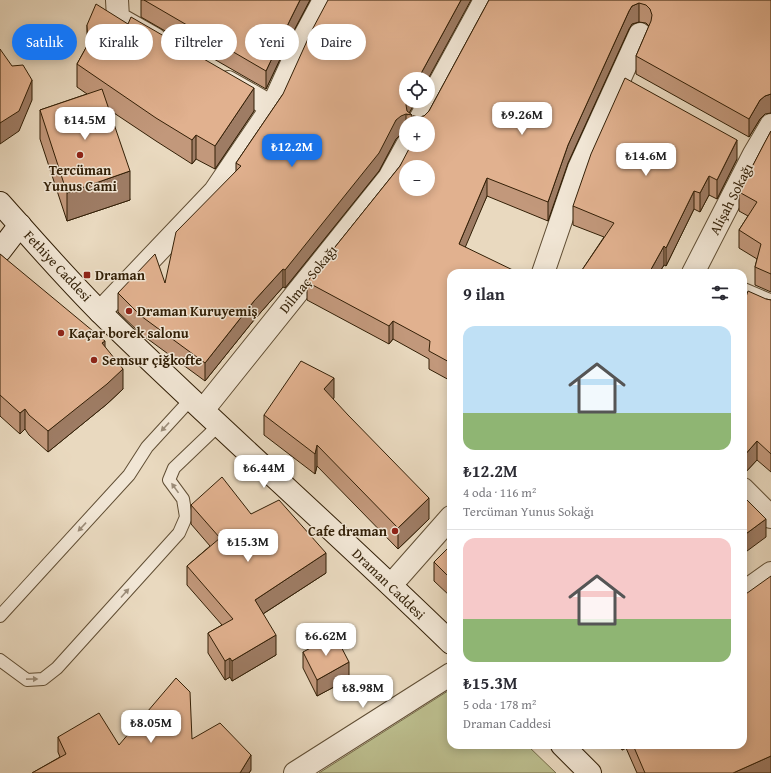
<!DOCTYPE html>
<html lang="tr">
<head>
<meta charset="utf-8">
<style>
  :root { --surface:#fff; --page:#f2f2f3; --text:#2b2b33; --muted:#7c7c81; --line:#e1e1e2; --accent:#1a73e8 }
  body { margin:0; font-family:"Gentium Book Plus",serif; background:var(--page); color:var(--text); height:100vh; display:flex; flex-direction:column; font-size:15px; white-space:nowrap }
  * { box-sizing:border-box; margin:0 }
  p { font-size:13px; color:var(--muted) }
  .icon { flex:none; width:22px; height:22px; fill:none; stroke:currentColor; stroke-width:2; stroke-linecap:round; stroke-linejoin:round }
  .map { position:relative; flex:1; overflow:hidden }
  .side { position:absolute; left:447px; top:269px; width:300px; height:480px; display:flex; flex-direction:column; background:var(--surface); border-radius:12px; box-shadow:0 2px 10px #0003 }
  .side>* { flex:none }
  .top-card { position:absolute; left:12px; top:24px; width:375px; height:36px; display:flex; gap:8px }
  .buttons { position:absolute; left:399px; top:72px; display:grid; gap:8px }
  .buttons a { display:grid; place-items:center; width:36px; height:36px; border-radius:50%; background:var(--surface); box-shadow:0 2px 10px #0003; font-size:20px }
  .price { position:absolute; translate:-50% -34px; padding:0 9px; border-radius:8px; background:#fff; color:#222; font-size:13px; line-height:26px; filter:drop-shadow(0 1px 2px #0008) }
  .price::after { content:''; position:absolute; left:50%; top:24px; width:12px; height:9px; margin-left:-6px; background:inherit; clip-path:polygon(0 0,100% 0,50% 100%) }
  .price.current { background:var(--accent); color:#fff }
  ul { padding:0; list-style:none }
  li { display:grid; align-content:center; gap:8px; height:212px; padding:0 16px }
  li+li { border-top:1px solid var(--line) }
  li span { display:grid; place-items:center; height:124px; border-radius:12px; color:#555 }
  li>.icon { margin-inline-start:auto }
  span .icon { width:72px; height:72px; fill:#fffc; stroke-width:1 }
  li b { font-size:17px }
  h2 { display:flex; justify-content:space-between; align-items:center; height:48px; padding:0 16px; font-size:17px }
  .tag { padding:0 14px; border-radius:18px; background:var(--surface); box-shadow:0 2px 10px #0003; font-size:14px; line-height:36px }
  .tag.current { background:var(--accent); color:#fff }
  .map>svg:first-child { display:block }
</style>
</head>
<body>
<div class="map">
<svg width="771" height="773" viewBox="0 0 771 773">
  <rect width="100%" height="100%" fill="#e9d9bf"/>
  <filter id="stains"><feTurbulence type="fractalNoise" baseFrequency=".005" numOctaves="4"/><feColorMatrix values="0 0 0 0 .2 0 0 0 0 .09 0 0 0 0 .02 0 0 0 .5 -.17"/></filter>
  <radialGradient id="worn" r=".72"><stop offset=".6" stop-color="#630" stop-opacity="0"/><stop offset="1" stop-color="#630" stop-opacity=".3"/></radialGradient>
  <polygon fill="#bcbe8e" stroke="#776e4a" points="451,689 451,745 527,745 556,773 319,773"/>
  <g fill="none" stroke-linecap="round" stroke-linejoin="round">
    <defs>
      <g id="lane">
        <polyline points="0,616 129,475 147,447 191,399"/>
        <polyline points="0,660 27,680 43,679 57,668 179,533 186,517 183,499 169,480 174,468 219,425"/>
      </g>
      <g id="street">
        <polyline points="117,0 118,18 155,39"/>
        <polyline points="228,82 272,107"/>
        <polyline points="418,123 485,0"/>
        <polyline points="543,273 579,168 640,34"/>
        <polyline points="693,273 754,154 771,125"/>
        <polyline points="743,294 771,306"/>
        <polyline points="100,312 215,191 272,107 301,43 324,0"/>
        <polyline points="203,410 389,178 407,145"/>
        <polyline points="743,489 771,517"/>
        <polyline points="391,585 451,517"/>
        <polyline points="743,593 771,573"/>
        <polyline points="295,773 451,674"/>
      </g>
      <g id="secondary">
        <path d="M0 203C33 240 66 278 101 313 215 425 336 531 451 643"/>
        <polyline points="0,251 20,225"/>
        <polyline points="562,745 590,773"/>
      </g>
    </defs>
    <use href="#lane" stroke="#604e34" stroke-width="14"/>
    <use href="#street" stroke="#604e34" stroke-width="24"/>
    <use href="#secondary" stroke="#321f06" stroke-width="24"/>
    <use href="#lane" stroke="#f1e6d5" stroke-width="12"/>
    <use href="#street" stroke="#f1e6d5" stroke-width="22"/>
    <use href="#secondary" stroke="#f1e6d5" stroke-width="22"/>
  </g>
  <g fill="#c2987b" stroke="#321f06">
    <polygon points="141,0 310,0 290,38 266,89 141,17"/>
    <polygon points="489,0 771,0 765,114 760,119 749,137 636,74 636,56 649,26 646,23 639,22 632,24 629,29 568,163 548,221 487,196 451,273 451,381 429,369 429,359 393,339 389,344 307,300 307,282 400,166 428,123 413,123 413,116 419,117 424,116 429,111"/>
    <polygon points="87,25 254,111 215,169 196,159 192,164 156,141 108,109 130,200 67,221 40,139 40,110 87,94 77,87 77,64 87,46"/>
    <polygon points="283,94 406,101 416,101 409,113 412,115 412,123 406,123 401,134 396,139 379,171 285,288 283,287 254,320 205,381 141,334 118,312 118,293 165,283 236,171 236,163"/>
    <polygon points="771,131 771,292 755,285 755,267 757,259 739,248 739,230 748,216 739,211 739,192"/>
    <polygon points="737,159 717,199 709,195 700,212 694,209 666,266 664,265 659,273 580,273 604,237 573,225 573,206"/>
    <polygon points="0,254 105,348 123,389 107,404 48,452 29,435 25,429 20,434 0,416"/>
    <polygon points="766,299 771,300 771,472 757,460 743,475"/>
    <polygon points="334,398 333,399 429,519 398,549 317,466 315,474 264,435 264,415"/>
    <polygon points="191,505 251,514 326,573 263,614 276,655 232,681 230,677 225,680 208,653 208,633 222,625 187,585 187,566 210,546 191,524"/>
    <polygon points="451,545 451,597 434,581 434,562"/>
    <polygon points="303,652 349,679 317,696 303,668"/>
    <polygon points="58,737 119,745 192,739 251,770 249,773 32,773 60,757 58,752"/>
    <polygon points="620,745 743,745 771,773 637,773 626,748 622,750"/>
  </g>
  <g fill="#9e7c64" stroke="#321f06">
    <polygon points="300,0 310,0 290,38 266,89 266,71 290,20"/>
    <polygon points="461,0 471,0 428,79 418,79"/>
    <polygon points="639,3 639,22 632,24 629,29 568,163 548,221 548,202 568,145 629,11 632,6"/>
    <polygon points="32,80 32,100 19,131 0,144 0,123"/>
    <polygon points="254,88 254,111 215,169 215,146"/>
    <polygon points="771,94 771,113 765,114 760,119 749,137 749,119 760,100 765,96"/>
    <polygon points="407,101 416,101 408,115 406,114 406,133 401,134 396,139 379,171 285,288 285,270 396,120 406,105"/>
    <polygon points="196,135 196,159 192,164 192,140"/>
    <polygon points="737,140 737,159 717,199 717,180"/>
    <polygon points="130,171 130,200 67,221 67,193"/>
    <polygon points="709,176 709,195 700,212 700,193"/>
    <polygon points="487,178 487,196 459,262 459,244"/>
    <polygon points="694,191 694,209 666,266 666,248"/>
    <polygon points="664,246 664,265 659,273 649,273"/>
    <polygon points="283,269 283,287 254,320 205,381 205,363 254,301"/>
    <polygon points="393,321 393,339 389,344 389,326"/>
    <polygon points="105,341 105,361 102,343"/>
    <polygon points="123,369 123,389 107,404 48,452 48,431"/>
    <polygon points="334,378 334,398 324,410 324,389"/>
    <polygon points="25,409 25,429 20,434 20,413"/>
    <polygon points="757,441 757,460 743,475 743,457"/>
    <polygon points="317,445 317,466 315,474 315,454"/>
    <polygon points="429,498 429,519 398,549 398,528"/>
    <polygon points="766,519 766,537 743,554 743,536"/>
    <polygon points="326,553 326,573 255,619 255,600"/>
    <polygon points="276,635 276,655 232,681 232,661"/>
    <polygon points="230,658 230,677 225,680 225,661"/>
    <polygon points="349,662 349,679 317,696 317,680"/>
    <polygon points="622,745 626,745 626,748 622,750"/>
    <polygon points="251,755 251,770 249,773 240,773"/>
    <polygon points="771,756 771,773 733,773"/>
  </g>
  <g fill="#e1b18f" stroke="#321f06" fill-rule="evenodd">
    <polygon points="144,0 300,0 290,20 266,71"/>
    <polygon points="328,0 461,0 418,79 406,79 406,101 407,101 406,105 407,111 412,115 406,114 401,116 396,120 379,153 285,270 283,269 254,301 205,363 141,316 118,293 155,254 165,283 176,232 241,166 236,163 283,94 312,30"/>
    <path d="M489 0H771V94L765 96 760 100 749 119 636 56 651 21 652 15 650 9 646 5 639 3 632 6 629 11 568 145 548 202 487 178 459 244 519 273H451V363L429 351 430 341 393 321 389 326 307 282 400 166 411 145H428V123H419L418 121 413 116 419 117 424 116 429 111ZM406 167H428V189H406Z"/>
    <polygon points="96,4 128,24 131,17 254,88 215,146 196,135 192,140 156,118 77,64 88,44 87,25"/>
    <polygon points="0,49 12,66 23,65 32,80 19,111 0,123"/>
    <polygon points="625,78 737,140 717,180 709,176 700,193 694,191 666,248 664,246 649,273 580,273 614,223 573,206 591,154"/>
    <polygon points="102,89 130,171 67,193 40,110"/>
    <polygon points="771,131 771,274 755,267 761,244 739,230 757,202 739,192 765,142"/>
    <polygon points="0,254 105,341 102,343 123,369 107,384 48,431 29,415 25,409 20,413 0,395"/>
    <polygon points="748,291 766,299 771,300 771,454 757,441 743,457 743,306"/>
    <polygon points="301,361 334,378 324,389 348,415 429,498 398,528 317,445 315,454 264,415"/>
    <polygon points="222,477 251,514 279,500 326,553 255,600 276,635 232,661 230,658 225,661 208,633 233,619 187,566 220,538 191,505"/>
    <polygon points="743,496 766,519 743,536"/>
    <polygon points="451,545 451,579 434,562"/>
    <polygon points="771,576 771,756 733,773 645,773 633,745 743,745 743,596"/>
    <polygon points="335,635 349,662 317,680 303,652"/>
    <polygon points="176,678 190,692 192,739 220,723 251,755 240,773 32,773 66,754 58,737 99,713 119,745"/>
  </g>
  <defs><path id="oneway-solid" d="M-6-.8H1V-3.2L6.5 0L1 3.2V.8H-6Z"/></defs>
  <g fill="#9b8c78">
    <use href="#oneway-solid" transform="translate(165 427) rotate(133)"/>
    <use href="#oneway-solid" transform="translate(175 488) rotate(-126)"/>
    <use href="#oneway-solid" transform="translate(82 527) rotate(133)"/>
    <use href="#oneway-solid" transform="translate(125 593) rotate(-48)"/>
    <use href="#oneway-solid" transform="translate(32 679) rotate(-1)"/>
  </g>
  <g fill="#8f2418" stroke="#f1e6d5" stroke-width="1.5">
    <circle cx="80" cy="155" r="4"/>
    <rect x="83" y="271" width="8" height="8" rx="2"/>
    <circle cx="129" cy="311" r="4"/>
    <circle cx="61" cy="333" r="4"/>
    <circle cx="94" cy="360" r="4"/>
    <circle cx="395" cy="531" r="4"/>
  </g>
  <g text-anchor="middle" dominant-baseline="central" stroke-width="3" stroke-linejoin="round" paint-order="stroke">
    <g font-size="14" font-weight="bold" fill="#321f06" stroke="#f1e6d5" text-anchor="start">
      <text x="80" y="170" text-anchor="middle">Tercüman<tspan x="80" dy="16">Yunus Cami</tspan></text>
      <text x="95" y="275">Draman</text>
      <text x="137" y="311">Draman Kuruyemiş</text>
      <text x="69" y="333">Kaçar borek salonu</text>
      <text x="102" y="360">Semsur çiğkofte</text>
      <text x="387" y="531" text-anchor="end">Cafe draman</text>
    </g>
    <g font-size="14" fill="#321f06" stroke="#f1e6d5">
      <text transform="translate(731 199) rotate(-63)">Alişah Sokağı</text>
      <text transform="translate(58 266) rotate(47)">Fethiye Caddesi</text>
      <text transform="translate(308 279) rotate(-51)">Dilmaç Sokağı</text>
      <text transform="translate(389 584) rotate(44)">Draman Caddesi</text>
    </g>
  </g>
  <rect width="100%" height="100%" filter="url(#stains)"/>
  <rect width="100%" height="100%" fill="url(#worn)"/>
</svg>
<div class="buttons">
<a><svg class="icon" aria-label="locate" viewBox="0 0 24 24"><circle cx="12" cy="12" r="6"/><path d="M12 2v4M12 18v4M2 12h4M18 12h4"/></svg></a>
<a>+</a>
<a>−</a>
</div>
<b class="price" style="left:522px;top:136px">₺9.26M</b>
<b class="price" style="left:85px;top:141px">₺14.5M</b>
<b class="price current" style="left:292px;top:168px">₺12.2M</b>
<b class="price" style="left:646px;top:177px">₺14.6M</b>
<b class="price" style="left:264px;top:489px">₺6.44M</b>
<b class="price" style="left:248px;top:563px">₺15.3M</b>
<b class="price" style="left:326px;top:657px">₺6.62M</b>
<b class="price" style="left:363px;top:709px">₺8.98M</b>
<b class="price" style="left:151px;top:744px">₺8.05M</b>
<div class="top-card">
<a class="tag current">Satılık</a>
<a class="tag">Kiralık</a>
<a class="tag">Filtreler</a>
<a class="tag">Yeni</a>
<a class="tag">Daire</a>
</div>
<section class="side">
<h2>9 ilan<svg class="icon" aria-label="filters" viewBox="0 0 24 24"><path d="M4 7h16M4 17h16"/><circle cx="9" cy="7" r="2"/><circle cx="15" cy="17" r="2"/></svg></h2>
<ul>
<li><span style="background:linear-gradient(#bfe0f5 70%,#8fb573 0)"><svg class="icon" aria-label="home" viewBox="0 0 24 24"><path d="M3 11l9-7 9 7M6 9v11h12V9"/></svg></span><div><b>₺12.2M</b><p>4 oda · 116 m²</p><p>Tercüman Yunus Sokağı</p></div></li>
<li><span style="background:linear-gradient(#f6c9c9 65%,#8fb573 0)"><svg class="icon" aria-label="home" viewBox="0 0 24 24"><path d="M3 11l9-7 9 7M6 9v11h12V9"/></svg></span><div><b>₺15.3M</b><p>5 oda · 178 m²</p><p>Draman Caddesi</p></div></li>
</ul>
</section>
</div>
</body>
</html>
